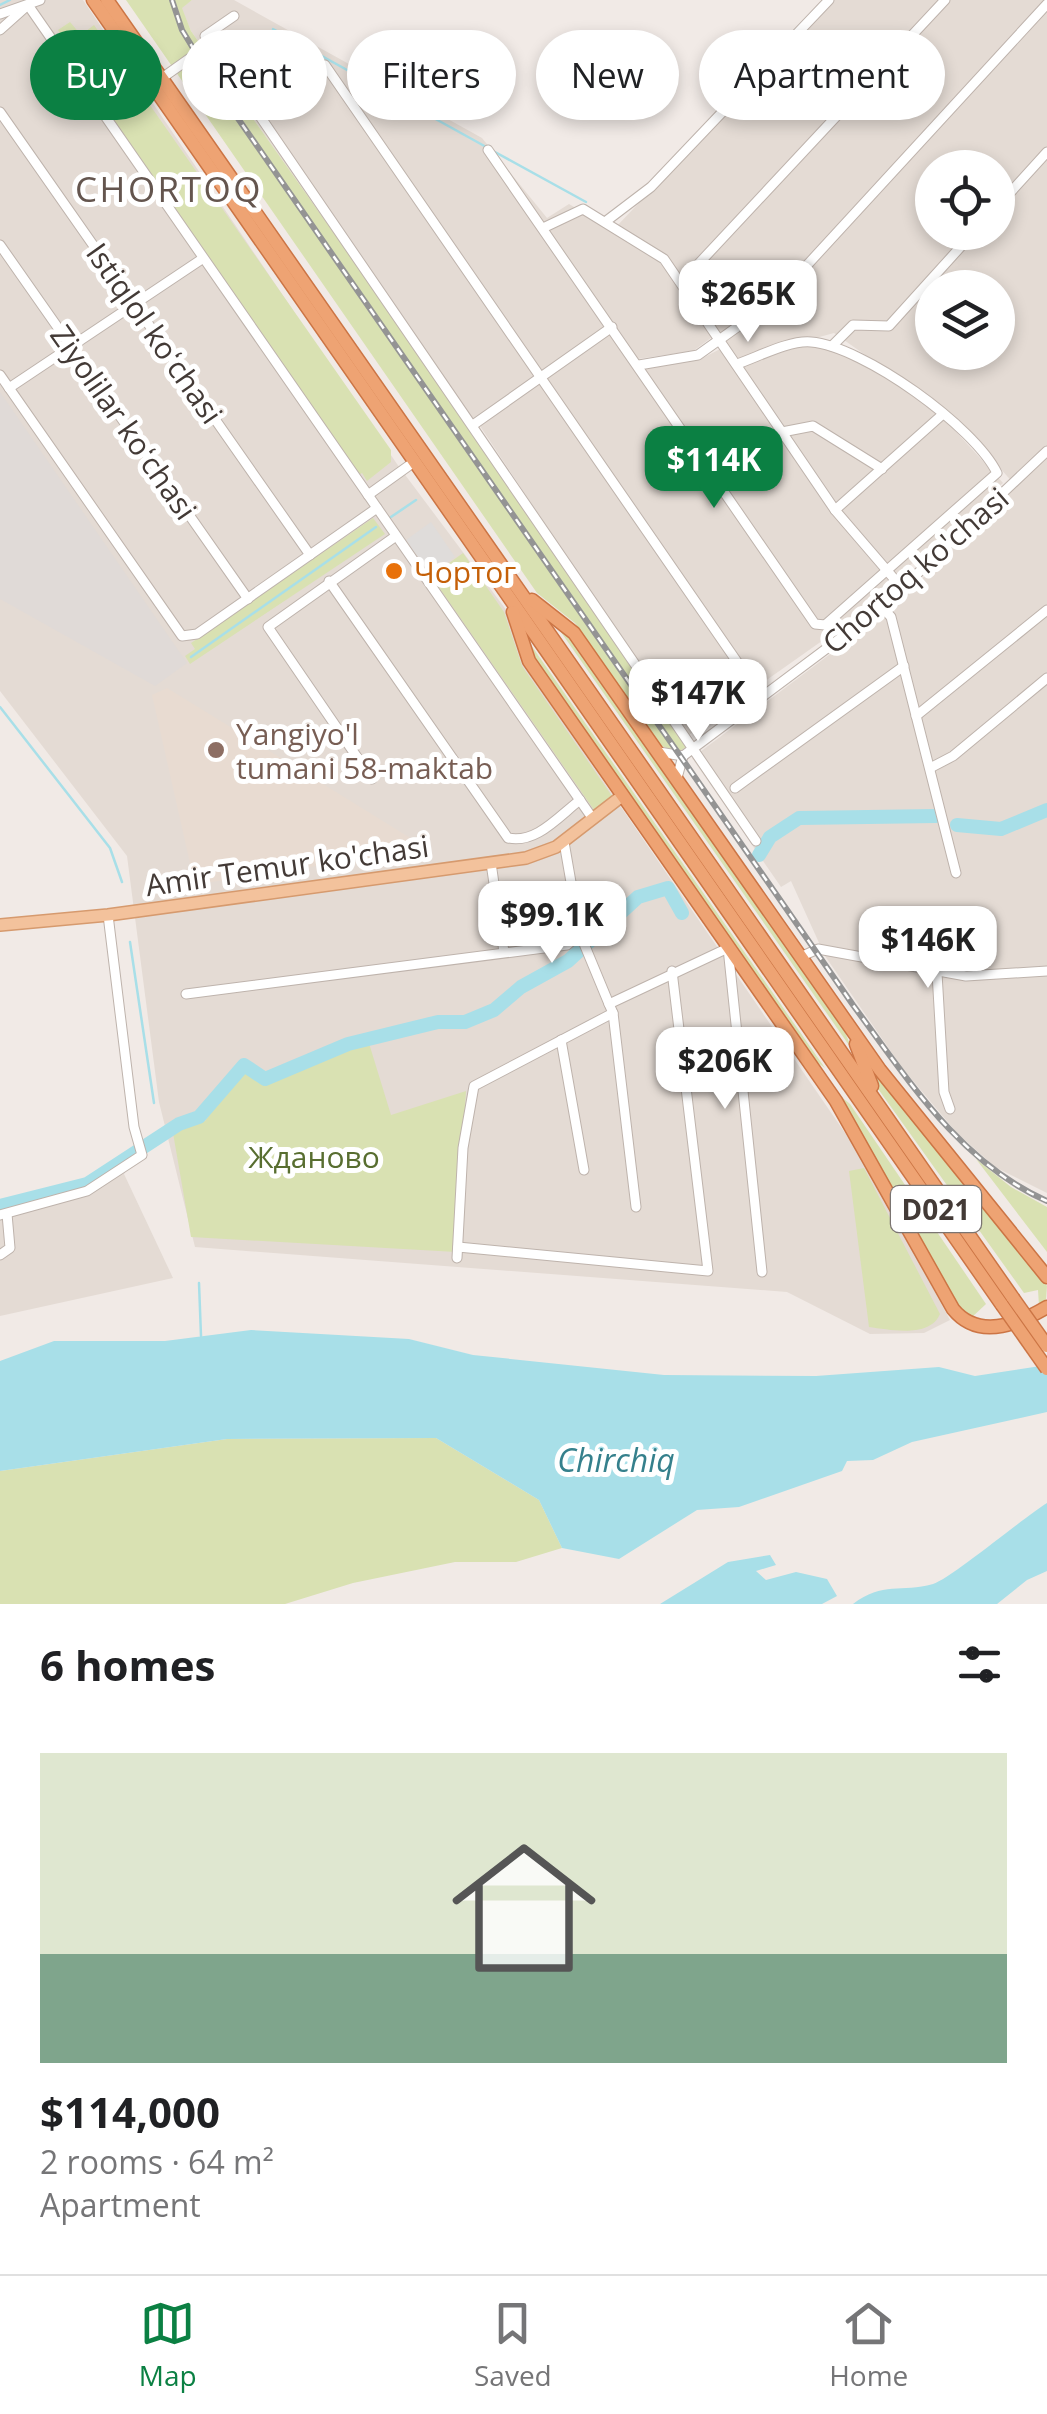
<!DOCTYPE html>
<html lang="en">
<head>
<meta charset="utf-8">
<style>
  :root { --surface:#fff; --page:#f6f6f6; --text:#202124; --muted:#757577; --line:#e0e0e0; --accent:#0b8043 }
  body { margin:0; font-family:"Open Sans",sans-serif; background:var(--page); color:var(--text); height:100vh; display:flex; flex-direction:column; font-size:38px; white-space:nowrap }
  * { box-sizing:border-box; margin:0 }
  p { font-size:32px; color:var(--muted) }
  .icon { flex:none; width:55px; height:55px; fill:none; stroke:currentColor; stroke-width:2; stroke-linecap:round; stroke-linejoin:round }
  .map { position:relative; height:1604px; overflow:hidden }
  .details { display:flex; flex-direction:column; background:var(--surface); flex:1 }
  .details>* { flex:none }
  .banner { position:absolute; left:30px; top:30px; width:988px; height:90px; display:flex; gap:20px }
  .tools { position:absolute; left:915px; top:150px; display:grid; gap:20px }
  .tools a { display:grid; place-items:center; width:100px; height:100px; border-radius:50%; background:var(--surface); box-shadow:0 5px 15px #0003; font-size:50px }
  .price { position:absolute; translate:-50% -85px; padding:0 22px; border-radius:20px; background:#fff; color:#222; font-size:32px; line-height:65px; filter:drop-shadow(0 2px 5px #0008) }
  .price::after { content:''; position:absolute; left:50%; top:60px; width:30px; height:22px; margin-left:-15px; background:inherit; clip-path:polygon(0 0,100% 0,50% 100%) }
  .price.on { background:var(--accent); color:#fff }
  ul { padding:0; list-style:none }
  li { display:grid; align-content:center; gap:20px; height:530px; padding:0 40px }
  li+li { border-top:2px solid var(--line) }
  li span { display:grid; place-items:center; height:310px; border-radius:0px; color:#555 }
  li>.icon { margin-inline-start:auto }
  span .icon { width:180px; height:180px; fill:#fffc; stroke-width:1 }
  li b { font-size:42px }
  h2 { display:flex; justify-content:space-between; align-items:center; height:120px; padding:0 40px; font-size:42px }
  .pill { padding:0 35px; border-radius:45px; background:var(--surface); box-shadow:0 5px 15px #0003; font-size:35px; line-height:90px }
  .pill.on { background:var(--accent); color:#fff }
  .menu { display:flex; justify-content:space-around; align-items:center; height:140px; border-top:2px solid var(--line); background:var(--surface); font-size:28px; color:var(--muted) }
  .menu a { display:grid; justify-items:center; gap:5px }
  .menu .on { color:var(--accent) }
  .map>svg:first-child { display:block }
</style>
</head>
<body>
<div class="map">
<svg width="1047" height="1604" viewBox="0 0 1047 1604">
  <rect width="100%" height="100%" fill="#f1eae6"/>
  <g fill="#e4dbd4" fill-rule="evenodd">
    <polygon points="0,0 83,0 397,464 507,611 524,666 865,1162 950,1320 924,1333 870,1334 787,1292 195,1247 159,1102 127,856 0,691"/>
    <polygon points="192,0 234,0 482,138 547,218 569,204 653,254 715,335 693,351 637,359 614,325 471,427 191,31 181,7"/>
    <path d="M832 0H1047V1193L995 1167 957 1133 903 1069 825 956 791 881 781 887 692 758 894 606 1016 486 955 418 834 333 739 359 662 256 616 227ZM932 168H998V232H932ZM932 288H998V352H932Z"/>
    <polygon points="612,333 635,368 699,360 722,348 736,366 810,344 847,354 938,412 1003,483 836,631 686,737 480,426"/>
    <polygon points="139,1151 124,1174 173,1278 0,1316 0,1202 76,1184"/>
  </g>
  <polygon fill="#e0dad7" points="0,392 187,663 155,686 0,599"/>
  <polygon fill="#e8dbd1" points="167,688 357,805 428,849 205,883 192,872 152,695"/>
  <g fill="#d9e1b2">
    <polygon points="126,0 192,0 182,8 191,31 471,427 688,746 678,752 661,746 575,623 537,593"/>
    <polygon points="70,22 81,35 94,25 391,450 391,462 367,481 362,473 357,476 60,51 66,44 58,30"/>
    <polygon points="373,518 385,534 190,664 185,656 195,649 191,643"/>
    <polygon points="463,553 504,612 522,666 612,796 594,810 431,576"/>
    <polygon points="556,625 571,636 841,1023 853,1051"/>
    <polygon points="531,645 825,1068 809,1056 534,658"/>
    <polygon points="368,1040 391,1115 466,1091 456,1252 191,1237 173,1133 205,1121 240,1072 246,1070 265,1083"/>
    <polygon points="870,1065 1028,1257 1047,1286 1046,1299 1039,1306 1038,1290 1024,1293 876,1086"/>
    <polygon points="833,1090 850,1104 986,1304 971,1318 957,1304"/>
    <polygon points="976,1159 1011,1187 1047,1207 1047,1252"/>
    <path d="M864 1168 940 1314C930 1338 891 1330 869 1327L849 1171Z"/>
    <polygon points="436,1438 539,1500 562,1548 516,1562 455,1562 353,1583 285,1604 0,1604 0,1471 227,1439"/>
  </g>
  <polygon fill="#dfdcda" points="431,522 455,557 430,574 406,540"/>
  <g fill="#a8dfe8">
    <polygon points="251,1330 409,1339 473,1355 664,1375 816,1376 939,1367 975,1376 1047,1365 1047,1412 912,1442 873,1460 847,1461 842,1471 739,1507 697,1510 619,1559 562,1548 539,1500 436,1438 227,1439 0,1471 0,1361 54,1341 165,1341"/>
    <path d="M1047 1503V1571L1027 1580 997 1604H853C883 1581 901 1593 933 1584 950 1579 1023 1518 1047 1503Z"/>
    <polygon points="770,1555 776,1565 756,1571 766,1580 796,1572 827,1579 837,1596 822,1604 660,1604 728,1562"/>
  </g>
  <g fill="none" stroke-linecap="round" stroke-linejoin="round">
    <g stroke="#a8dfe8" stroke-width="2.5">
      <polyline points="0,5 10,0"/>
      <polyline points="273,29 488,148"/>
      <polyline points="495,152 586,202"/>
      <polyline points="388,519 416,500"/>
      <polyline points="191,657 376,527"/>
      <polyline points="0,707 110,848 122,882"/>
      <polyline points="130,942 154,1103"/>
      <polyline points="199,1283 201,1336"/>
    </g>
    <g stroke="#a8dfe8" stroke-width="14">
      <polyline points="957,825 1001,829 1047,810"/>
      <polyline points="759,855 770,837 799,818 936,816"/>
      <polyline points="0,1206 87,1184 179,1124 199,1117 244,1065 265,1079 348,1044 438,1022 465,1022 494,1010 521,987 568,961 638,897 668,888 682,913"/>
    </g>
    <defs>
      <g id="minor">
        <polyline points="0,14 40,0"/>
        <polyline points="234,16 205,36 756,841"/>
        <polyline points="0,30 28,5 593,819"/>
        <polyline points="325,65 762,698"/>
        <polyline points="162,78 210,44"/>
        <polyline points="0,112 310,555"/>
        <path d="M488 150 815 624 825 625 997 473C975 427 863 346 811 342 789 340 758 357 737 364"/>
        <polyline points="998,206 1047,152"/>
        <polyline points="605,222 651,187 829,0"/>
        <polyline points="543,228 583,209 664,259 835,510 902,588"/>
        <polyline points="0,245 248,599"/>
        <polyline points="689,274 945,0"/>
        <polyline points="832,346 853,325 889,326 974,232"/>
        <polyline points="639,365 698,355 775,300 1047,4"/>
        <polyline points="0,375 182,636 197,634 377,508"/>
        <polyline points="9,388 202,259"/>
        <polyline points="473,425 612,327"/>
        <polyline points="782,432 813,426 882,469"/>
        <polyline points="368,495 414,462"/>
        <polyline points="835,510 943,414"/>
        <path d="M329 581 508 838C536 844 558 817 580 800"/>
        <polyline points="882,607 891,617 956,873"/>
        <polyline points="916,716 1047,610"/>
        <polyline points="659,752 683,756 677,778"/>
        <polyline points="683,756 882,607 1047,451"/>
        <polyline points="932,767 953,756 1047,678"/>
        <polyline points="372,779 268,627 396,536"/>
        <polyline points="735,788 904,666"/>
        <polyline points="564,842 580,934 609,1004"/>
        <polyline points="491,863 504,952"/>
        <polyline points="800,957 818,949 966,976 1047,971"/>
        <polyline points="937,973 944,1092 950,1109"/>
        <polyline points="186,994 567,945 580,934"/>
        <polyline points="613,1013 636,1207"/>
        <polyline points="561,1040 584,1170"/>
        <polyline points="0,1215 87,1191 142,1155 134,1127 108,915"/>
        <polyline points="458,1247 708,1271 672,971"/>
        <polyline points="0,1255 10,1248 7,1214"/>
        <polyline points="457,1258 463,1148 474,1086 613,1013 609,1004 728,948 762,1272"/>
      </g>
      <polyline id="major" points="0,925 108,915 526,858 556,847 622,796"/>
      <g id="highway">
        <polyline points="93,0 1002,1305"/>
        <polyline points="107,0 1013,1298"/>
        <polyline points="532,600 574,633 880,1070 1047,1277"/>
        <path d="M513 612 529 661 836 1101 953 1309C978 1340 1017 1325 1047 1307"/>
        <polyline points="856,1044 872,1086"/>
      </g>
    </defs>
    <use href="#minor" stroke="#beb3ac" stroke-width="11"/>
    <use href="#major" stroke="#d69a6e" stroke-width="14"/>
    <use href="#highway" stroke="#cc7545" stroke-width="15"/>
    <use href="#minor" stroke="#fff" stroke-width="9"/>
    <use href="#major" stroke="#f3c29c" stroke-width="11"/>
    <use href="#highway" stroke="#eea373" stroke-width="12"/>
    <defs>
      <path id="rail" d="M172 0 182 30 221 94 853 1005C907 1078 960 1163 1047 1201"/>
    </defs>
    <use href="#rail" stroke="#949494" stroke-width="6"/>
    <use href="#rail" stroke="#fff" stroke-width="2.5" stroke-dasharray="8" stroke-linecap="butt"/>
    <defs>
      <g id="highway-bridge">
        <polyline points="1013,1298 1047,1346"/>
        <polyline points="1002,1305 1047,1369"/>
      </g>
    </defs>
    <use href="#highway-bridge" stroke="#cc7545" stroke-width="15" stroke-linecap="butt"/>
    <use href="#highway-bridge" stroke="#eea373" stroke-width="12"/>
  </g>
  <circle fill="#e8710a" stroke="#fff" stroke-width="4" cx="394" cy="571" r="10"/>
  <circle fill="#8d6e63" stroke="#fff" stroke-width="4" cx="216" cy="750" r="10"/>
  <g text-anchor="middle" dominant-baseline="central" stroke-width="10" stroke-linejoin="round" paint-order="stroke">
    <rect fill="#fff" stroke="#7b7572" stroke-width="2.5" x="891" y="1186" width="90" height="46" rx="8"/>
    <g font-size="28" font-weight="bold" fill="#433a36">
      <text x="936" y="1209">D021</text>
    </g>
    <g font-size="30" fill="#433a36" stroke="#fff">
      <text transform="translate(155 333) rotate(55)">Istiqlol koʻchasi</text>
      <text transform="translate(124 422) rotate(55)">Ziyolilar koʻchasi</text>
      <text transform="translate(915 570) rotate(-41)">Chortoq ko'chasi</text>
      <text transform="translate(287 865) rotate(-8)">Amir Temur ko'chasi</text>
    </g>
    <g font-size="30" fill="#c56008" stroke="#fff" text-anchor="start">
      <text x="414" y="571">Чортог</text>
    </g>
    <g font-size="30" fill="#785e54" stroke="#fff" text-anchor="start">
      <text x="236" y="733">Yangiyo'l<tspan x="236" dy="34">tumani 58-maktab</tspan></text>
    </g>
    <g font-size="30" fill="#586e30" stroke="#fff">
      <text x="314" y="1156">Жданово</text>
    </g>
    <g font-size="32" font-style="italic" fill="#35808c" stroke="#fff">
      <text x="616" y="1459">Chirchiq</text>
    </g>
    <g font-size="35" letter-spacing="2.5" fill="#64554e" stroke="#fff">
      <text x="169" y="188">CHORTOQ</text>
    </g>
  </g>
</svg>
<div class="tools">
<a><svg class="icon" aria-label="locate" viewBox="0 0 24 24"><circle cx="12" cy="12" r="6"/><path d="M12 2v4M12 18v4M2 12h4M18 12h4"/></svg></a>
<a><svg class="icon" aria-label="layers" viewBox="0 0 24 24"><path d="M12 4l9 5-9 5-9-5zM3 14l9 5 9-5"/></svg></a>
</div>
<b class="price" style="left:748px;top:345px">$265K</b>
<b class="price on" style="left:714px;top:511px">$114K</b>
<b class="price" style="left:698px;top:744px">$147K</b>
<b class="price" style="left:552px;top:966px">$99.1K</b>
<b class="price" style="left:928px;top:991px">$146K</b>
<b class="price" style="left:725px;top:1112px">$206K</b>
<div class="banner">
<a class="pill on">Buy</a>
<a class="pill">Rent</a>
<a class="pill">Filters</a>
<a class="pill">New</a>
<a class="pill">Apartment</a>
</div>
</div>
<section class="details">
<h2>6 homes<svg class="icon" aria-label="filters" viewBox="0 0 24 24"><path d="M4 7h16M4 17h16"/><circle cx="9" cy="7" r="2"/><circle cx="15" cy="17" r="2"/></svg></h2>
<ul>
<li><span style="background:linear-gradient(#dfe7d0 65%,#7fa58c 0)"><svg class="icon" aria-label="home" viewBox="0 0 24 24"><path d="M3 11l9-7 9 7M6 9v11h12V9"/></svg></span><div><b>$114,000</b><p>2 rooms · 64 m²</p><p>Apartment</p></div></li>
</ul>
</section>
<nav class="menu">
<a class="on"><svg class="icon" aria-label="map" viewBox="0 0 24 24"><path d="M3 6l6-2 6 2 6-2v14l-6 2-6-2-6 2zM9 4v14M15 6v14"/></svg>Map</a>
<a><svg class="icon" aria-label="saved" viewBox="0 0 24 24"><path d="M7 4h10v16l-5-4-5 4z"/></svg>Saved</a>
<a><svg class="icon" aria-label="home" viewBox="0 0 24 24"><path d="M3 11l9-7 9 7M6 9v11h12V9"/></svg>Home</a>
</nav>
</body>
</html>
